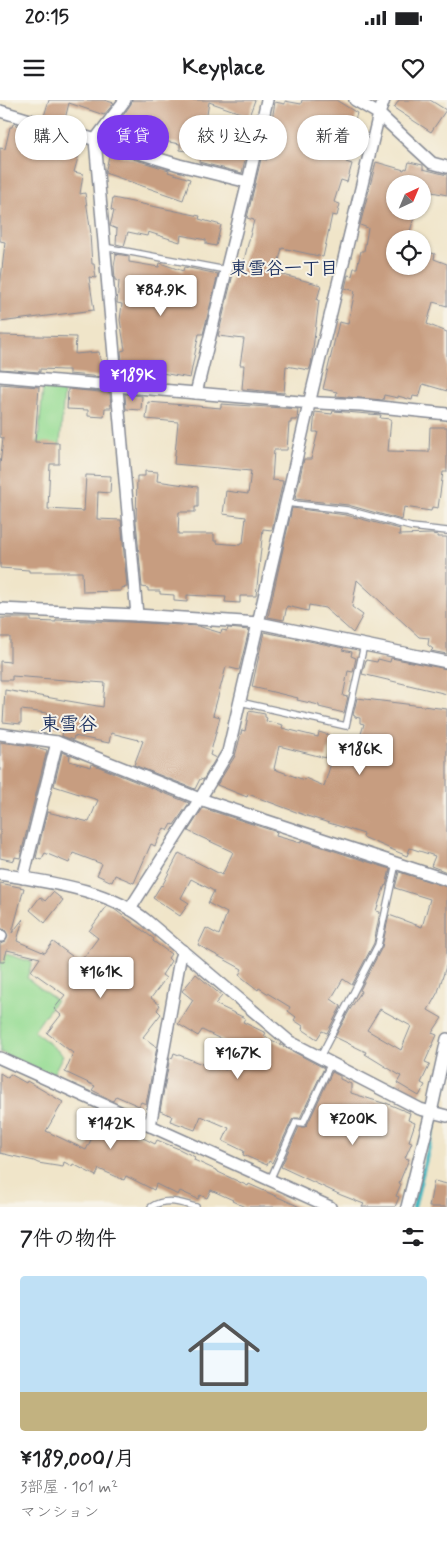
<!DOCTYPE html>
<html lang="ja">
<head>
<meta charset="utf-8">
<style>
  :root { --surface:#fff; --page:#f2f2f2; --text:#202124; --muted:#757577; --accent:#7c3aed }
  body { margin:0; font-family:Mynerve,"Klee One",sans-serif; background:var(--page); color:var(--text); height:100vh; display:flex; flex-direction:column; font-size:19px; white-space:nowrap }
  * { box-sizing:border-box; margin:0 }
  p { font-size:16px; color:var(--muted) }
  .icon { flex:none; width:28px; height:28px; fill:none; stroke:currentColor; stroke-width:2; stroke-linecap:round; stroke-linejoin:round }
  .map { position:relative; height:1107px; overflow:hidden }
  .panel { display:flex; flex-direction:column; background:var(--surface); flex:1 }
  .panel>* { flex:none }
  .hud { position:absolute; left:15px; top:15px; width:418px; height:45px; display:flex; gap:10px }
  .needle { width:32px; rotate:44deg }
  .fabs { position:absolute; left:386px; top:75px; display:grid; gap:10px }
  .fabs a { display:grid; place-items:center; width:45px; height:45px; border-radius:50%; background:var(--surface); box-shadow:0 1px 4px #0004; font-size:25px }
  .price { position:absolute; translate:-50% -42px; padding:0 11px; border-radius:5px; background:#fff; color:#222; font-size:16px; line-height:32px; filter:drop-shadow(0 1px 2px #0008) }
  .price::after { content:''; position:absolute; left:50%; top:30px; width:15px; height:11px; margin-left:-8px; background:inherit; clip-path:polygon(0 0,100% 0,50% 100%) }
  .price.selected { background:var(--accent); color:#fff }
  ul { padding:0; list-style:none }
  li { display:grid; align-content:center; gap:10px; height:265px; padding:0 20px }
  li span { display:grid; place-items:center; height:155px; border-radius:5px; color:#555 }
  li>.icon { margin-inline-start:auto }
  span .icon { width:90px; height:90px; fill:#fffc; stroke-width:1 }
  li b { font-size:21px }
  h2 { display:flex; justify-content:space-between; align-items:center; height:60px; padding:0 20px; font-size:21px }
  .tag { padding:0 18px; border-radius:22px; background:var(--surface); box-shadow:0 1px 4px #0004; font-size:18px; line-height:45px }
  .tag.selected { background:var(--accent); color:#fff }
  .status { display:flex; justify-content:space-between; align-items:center; height:35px; padding:0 25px; background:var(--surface); direction:ltr }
  .status svg { height:14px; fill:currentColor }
  header { display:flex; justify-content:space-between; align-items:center; height:65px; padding:0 20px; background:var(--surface); font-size:22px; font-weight:700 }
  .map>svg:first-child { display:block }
</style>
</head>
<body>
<div class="status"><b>20:15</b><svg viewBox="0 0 49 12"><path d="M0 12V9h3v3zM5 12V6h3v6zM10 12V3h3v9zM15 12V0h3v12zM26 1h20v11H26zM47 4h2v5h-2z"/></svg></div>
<header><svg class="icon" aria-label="menu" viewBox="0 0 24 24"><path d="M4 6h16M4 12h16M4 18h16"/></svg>Keyplace<svg class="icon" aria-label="heart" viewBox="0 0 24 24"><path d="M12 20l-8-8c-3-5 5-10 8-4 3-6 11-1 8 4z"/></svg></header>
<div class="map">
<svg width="447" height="1107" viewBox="0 0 447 1107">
  <rect width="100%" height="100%" fill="#f7f3e8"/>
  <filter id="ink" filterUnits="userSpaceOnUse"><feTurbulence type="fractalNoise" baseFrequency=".02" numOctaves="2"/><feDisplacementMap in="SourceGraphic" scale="10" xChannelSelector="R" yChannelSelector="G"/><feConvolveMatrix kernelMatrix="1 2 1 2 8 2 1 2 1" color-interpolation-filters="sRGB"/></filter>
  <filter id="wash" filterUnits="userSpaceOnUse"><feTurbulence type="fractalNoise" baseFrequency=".0096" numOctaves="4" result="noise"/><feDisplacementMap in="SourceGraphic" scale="20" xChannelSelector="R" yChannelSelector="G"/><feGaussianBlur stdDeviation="1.12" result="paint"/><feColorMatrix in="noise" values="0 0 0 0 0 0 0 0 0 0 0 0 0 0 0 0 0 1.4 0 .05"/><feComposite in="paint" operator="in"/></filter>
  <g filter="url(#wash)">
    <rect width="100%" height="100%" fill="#f0e5c9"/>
    <g fill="#98dd95" stroke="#5a867a">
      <polygon points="43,288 64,290 60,345 38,343"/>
      <polygon points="0,852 32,862 27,878 56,900 34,931 63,955 52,976 0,952"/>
    </g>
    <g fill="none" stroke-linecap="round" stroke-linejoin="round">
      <polyline stroke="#49b8c1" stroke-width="4.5" points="414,1107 447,974"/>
    </g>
    <g id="blocks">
      <g fill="#c79d80" fill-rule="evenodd">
        <polygon points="49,0 104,0 114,3 104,15 69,3 64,23 44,16"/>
        <polygon points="132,0 255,0 249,16 209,2 203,40 241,51 240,54 246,55 242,73 199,62 201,53 180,50 180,44 158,40 156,50 109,36 131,4"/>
        <polygon points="302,0 336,0 357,13 352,30 333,24 331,28 310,23 305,46 334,53 333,56 347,60 346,62 352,64 347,82 341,80 334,102 340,104 337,116 332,115 323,157 282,148 276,173 321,185 317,200 319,200 311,265 309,270 286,266 284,293 242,289 244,265 240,265 244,239 218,236 234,170 241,172 254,120 247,118 261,59 267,60 273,38 269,37 275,2 285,4 285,1 301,4"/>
        <polygon points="399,0 430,0 446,10 431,32 394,8"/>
        <polygon points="13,24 82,43 74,72 83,74 80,94 85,93 91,134 90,134 92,164 94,164 96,178 89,177 94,210 0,222 0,188 5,142 0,141 0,48 5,49 10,27 12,27"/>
        <polygon points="110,52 169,70 168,72 190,79 183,100 105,73"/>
        <polygon points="376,62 404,70 405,68 407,69 409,62 423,65 423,69 447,75 447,95 422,90 422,84 395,84 395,111 416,111 408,138 395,134 395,166 422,166 422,150 435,154 434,159 447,164 447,206 433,202 427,224 447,232 447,291 423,284 419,297 413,296 412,300 398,296 398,298 384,295 383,300 336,296 337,292 323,289 339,222 348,224 355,191 345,188 348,175 352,176 354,168 357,168 361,151 364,151 368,128 360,125"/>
        <polygon points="113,98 200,116 199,119 221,125 216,146 206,144 206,140 181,135 180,142 148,132 147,136 128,132 124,146 116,144 117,129 110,126 114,111 111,110"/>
        <polygon points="115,154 129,156 129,162 159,167 160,163 183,171 184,167 218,174 203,234 199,234 198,238 190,278 156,272 152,276 143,278 142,281 124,279 121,251 125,250 120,220 122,204 117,203 119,181 115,180 114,166 116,155 118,155"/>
        <polygon points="0,235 76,237 75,254 99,252 103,277 69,274 69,270 63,270 40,269 40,272 0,269"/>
        <polygon points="0,284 39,287 35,342 59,343 59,364 50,364 48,409 84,411 86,375 111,376 110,393 98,392 97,419 121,420 127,487 121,488 121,491 83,492 82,472 29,472 29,470 0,468 0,365 3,338 0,337"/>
        <polygon points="68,289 110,293 111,308 105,308 104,317 88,316 88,310 67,309"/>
        <polygon points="125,294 142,296 141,310 126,309"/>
        <polygon points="148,302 221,308 221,304 298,309 297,320 291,320 291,323 289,323 287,350 274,350 272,380 283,381 272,430 263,429 256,496 240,496 240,503 225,502 226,497 187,495 187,502 174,501 174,495 160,494 160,491 148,491 148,488 142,487 136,421 137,376 145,376 145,371 158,372 157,381 198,387 198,407 195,407 195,412 179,412 178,434 214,434 214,441 217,441 217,443 240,445 241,443 243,443 246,417 223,414 226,391 248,394 251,371 174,364 178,322 146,319"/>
        <polygon points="333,311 381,315 380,318 391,319 388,351 429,352 430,327 447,327 447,372 443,372 438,408 432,407 431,411 404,407 402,420 348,405 295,399 304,359 311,359 318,332 313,332 315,312 332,314"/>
        <polygon points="292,408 346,415 400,429 399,435 432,434 438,435 438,437 447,437 447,554 431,551 433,549 428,545 429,538 419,537 357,480 352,507 363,515 353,533 325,508 309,505 308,511 287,506 284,520 268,517"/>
        <polygon points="0,518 31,518 31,521 56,522 56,520 128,522 198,526 221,533 222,530 227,531 228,528 249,530 239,570 226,567 213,615 220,617 210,655 216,658 203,680 200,679 195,689 134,665 143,641 111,633 109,643 74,636 73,640 62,636 64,628 47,626 48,613 21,610 21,624 3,622 5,590 103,607 105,583 12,576 12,580 0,580 0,561 10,562 10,537 0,537"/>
        <polygon points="264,532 344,548 342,550 352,552 351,556 356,558 353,572 348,571 343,596 348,597 344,613 319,607 319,605 297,600 298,598 252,587"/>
        <polygon points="391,558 447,569 447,594 362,574 366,560 377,562 378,559 390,562"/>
        <polygon points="357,598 447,609 447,772 431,766 435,756 410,748 407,756 363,737 364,734 307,716 248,694 247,697 217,685 235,656 242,630 245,631 249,611 265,614 265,617 267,618 266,621 283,625 282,628 318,637 319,632 332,636 326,658 279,646 274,669 304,680 305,678 324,686 333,657 352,663 364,624 360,623 360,618 355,617 355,616 353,615"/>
        <polygon points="0,642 31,646 47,650 20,758 15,757 14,761 0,758"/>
        <polygon points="62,652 70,655 69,661 91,667 92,664 189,703 174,725 172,724 168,731 164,728 155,746 151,744 134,783 115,775 112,782 97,775 102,764 73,753 69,763 45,753 41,760 36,758 47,712 89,722 98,700 54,686"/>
        <polygon points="203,708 277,732 276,736 301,743 301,740 390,769 386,786 385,785 376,811 380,812 374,843 352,885 343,879 331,899 341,906 327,933 322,931 317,939 302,929 303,926 294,920 296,917 288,911 290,907 259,888 258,890 239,875 242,869 198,845 206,828 219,835 227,813 208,803 214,791 191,779 181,798 189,803 180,816 153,798 161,785 162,786 179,753 222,775 233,752 188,731"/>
        <path d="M399 772 447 787V863L438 892 428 910 442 918 432 933 437 935 425 962 430 964 421 983 425 985 419 996 397 983 401 976 365 954 366 952 335 937 349 911 361 892 360 890 382 847 389 815 422 827 430 799 395 788ZM380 909 411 926 401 950 367 930Z"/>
        <polygon points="0,783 24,788 12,833 23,819 17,841 45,853 53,842 80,862 98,838 89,831 107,806 114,809 154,839 153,841 171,854 168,858 171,861 162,875 166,878 151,898 160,905 157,910 161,914 143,937 157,947 146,1004 141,1002 139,1006 116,996 113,1001 92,990 95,986 65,972 73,953 47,933 61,915 54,909 65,895 31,871 40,858 7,850 4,862 0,862 0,844 5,842 8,836 5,830 0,828"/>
        <polygon points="53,792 63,800 45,823 30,810 40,797 45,801"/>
        <polygon points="196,874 222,896 215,904 245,918 243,922 266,933 264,936 324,968 300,1018 294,1018 292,1020 272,1063 269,1061 267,1065 243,1055 244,1051 223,1041 229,1028 201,1016 195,1030 170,1021 172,1016 160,1011 170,957 172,959 174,953 207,966 208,962 226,970 237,947 202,930 198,936 178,924 193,900 182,891"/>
        <polygon points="332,972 340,976 340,979 351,984 351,993 386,1004 386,1003 410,1013 408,1020 415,1023 409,1041 412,1042 405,1058 409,1059 399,1083 401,1084 396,1096 399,1097 395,1107 362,1107 364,1104 341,1095 281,1067 299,1027 305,1027 307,1025"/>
        <polygon points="0,973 8,978 10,974 26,983 27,981 63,1002 46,1031 86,1050 104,1013 130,1025 127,1030 155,1044 157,1040 179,1049 195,1057 194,1060 218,1071 218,1072 248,1086 249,1084 300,1107 245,1107 232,1101 233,1100 211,1090 207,1098 200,1095 198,1099 180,1091 178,1095 156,1084 154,1090 126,1076 124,1080 99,1069 96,1076 73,1064 72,1066 64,1062 63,1067 38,1063 34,1061 0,1053"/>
        <polygon points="434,1081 447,1084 447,1107 429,1107"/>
      </g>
    </g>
  </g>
  <g filter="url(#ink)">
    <use href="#blocks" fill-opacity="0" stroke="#868a94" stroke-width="1"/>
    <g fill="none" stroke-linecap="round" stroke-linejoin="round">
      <defs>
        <g id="service">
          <polyline points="104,147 226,170"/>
          <polyline points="286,403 347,410 411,427 447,431"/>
          <polyline points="240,602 346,626 364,545"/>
          <polyline points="320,957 378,845 396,763"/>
          <polyline points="270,1080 296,1022 303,1023 331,963"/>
          <path d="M151 1107C166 1097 180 1103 196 1107"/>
        </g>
        <g id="minor">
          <polyline points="125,0 95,40 137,515"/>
          <polyline points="355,0 379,14 432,63 447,67"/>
          <polyline points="0,11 179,65 248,82"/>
          <polyline points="0,276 300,302 361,305 447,314"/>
          <polyline points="196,293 248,82 267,0"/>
          <polyline points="0,509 137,515 259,523 447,562"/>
          <polyline points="0,634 57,642 200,699 447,780"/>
          <path d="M0 774C47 782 109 789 147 821L290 942 420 1009 447 1016"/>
          <polyline points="23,778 57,642"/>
          <polyline points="130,809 200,699 228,652 313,287 379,14 384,0"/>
          <polyline points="0,836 1,836"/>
          <polyline points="0,958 330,1107"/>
          <polyline points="150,1026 180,859 183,851"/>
          <polyline points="407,1107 431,1012 447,939"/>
        </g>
      </defs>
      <use href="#service" stroke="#868a94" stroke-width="8"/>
      <use href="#minor" stroke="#868a94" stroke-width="14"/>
      <use href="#service" stroke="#fff" stroke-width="5.5"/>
      <use href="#minor" stroke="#fff" stroke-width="11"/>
    </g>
  </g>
  <g text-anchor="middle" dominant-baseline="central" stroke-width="4" stroke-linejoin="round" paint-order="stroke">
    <g font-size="18" font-weight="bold" fill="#1b2f5e" stroke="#f7f3e8">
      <text x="284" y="169">東雪谷一丁目</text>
    </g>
    <g font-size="19" font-weight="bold" fill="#1b2f5e" stroke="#f7f3e8">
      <text x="69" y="624">東雪谷</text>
    </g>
  </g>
</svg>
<div class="fabs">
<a><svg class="needle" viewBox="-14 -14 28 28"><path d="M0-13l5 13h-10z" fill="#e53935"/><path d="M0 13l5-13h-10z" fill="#757577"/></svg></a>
<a><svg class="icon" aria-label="locate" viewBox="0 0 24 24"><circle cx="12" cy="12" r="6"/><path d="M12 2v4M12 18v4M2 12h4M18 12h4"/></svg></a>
</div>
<b class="price" style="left:161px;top:217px">¥84.9K</b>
<b class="price selected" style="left:133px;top:302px">¥189K</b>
<b class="price" style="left:360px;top:676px">¥186K</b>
<b class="price" style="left:101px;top:899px">¥161K</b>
<b class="price" style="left:238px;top:980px">¥167K</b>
<b class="price" style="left:353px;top:1046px">¥200K</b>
<b class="price" style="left:111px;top:1050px">¥142K</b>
<div class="hud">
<a class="tag">購入</a>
<a class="tag selected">賃貸</a>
<a class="tag">絞り込み</a>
<a class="tag">新着</a>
</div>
</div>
<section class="panel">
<h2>7件の物件<svg class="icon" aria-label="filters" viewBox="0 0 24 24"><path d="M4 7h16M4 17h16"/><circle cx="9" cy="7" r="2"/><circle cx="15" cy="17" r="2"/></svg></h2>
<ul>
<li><span style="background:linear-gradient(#bfe0f5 75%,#c2b280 0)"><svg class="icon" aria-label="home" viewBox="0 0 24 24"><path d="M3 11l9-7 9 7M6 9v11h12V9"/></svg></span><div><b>¥189,000/月</b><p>3部屋 · 101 m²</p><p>マンション</p></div></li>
</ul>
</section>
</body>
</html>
